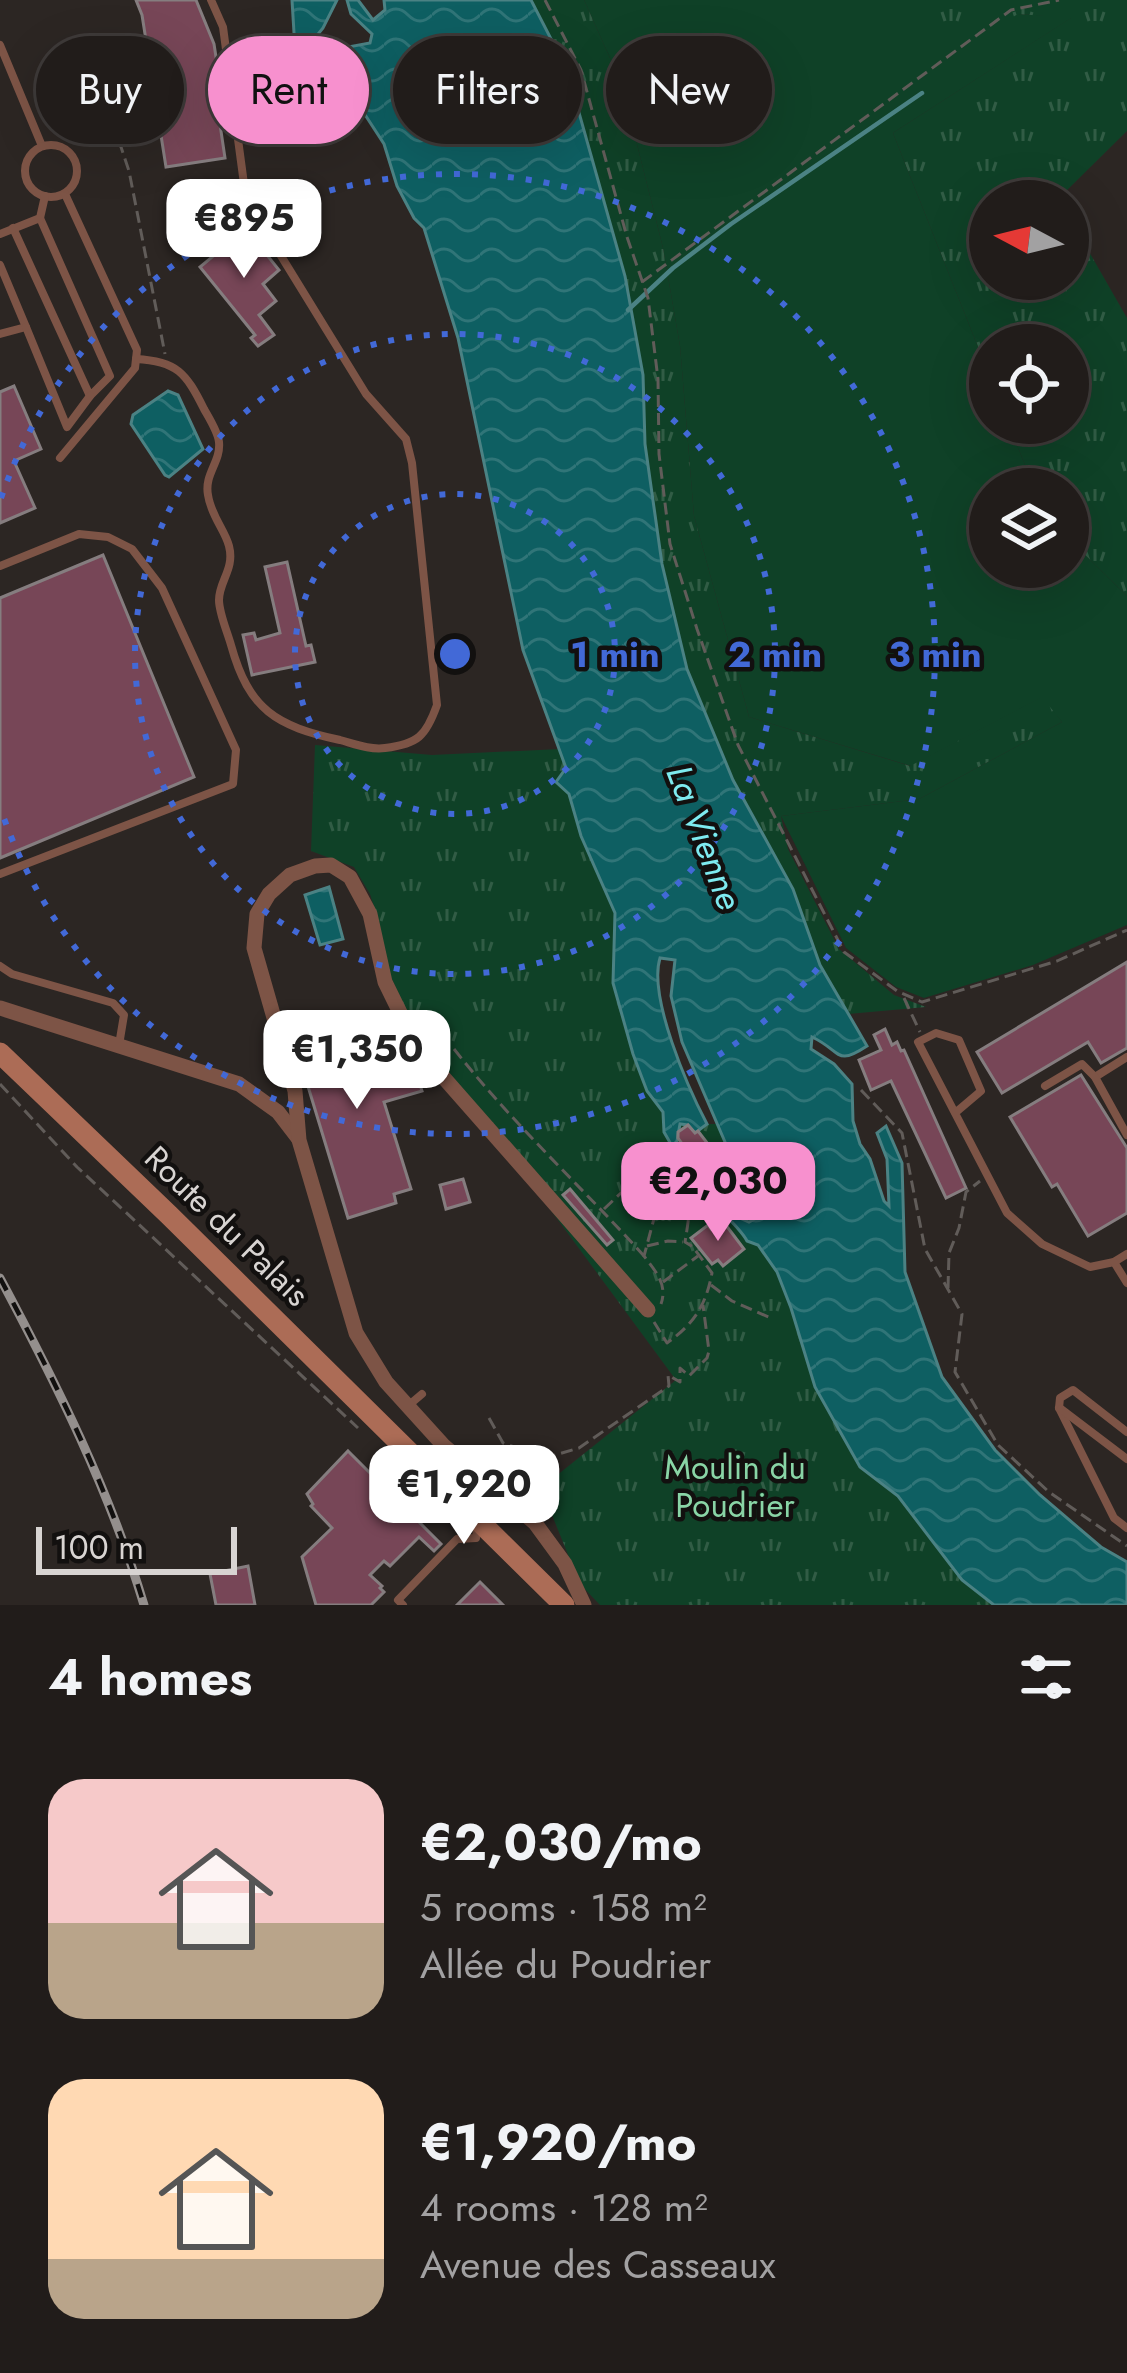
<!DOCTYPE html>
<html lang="en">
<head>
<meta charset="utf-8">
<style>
  :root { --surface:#211c1a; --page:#292523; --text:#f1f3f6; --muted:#a2a1a2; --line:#3e3a39; --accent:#f790ce }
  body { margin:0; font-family:Jost,sans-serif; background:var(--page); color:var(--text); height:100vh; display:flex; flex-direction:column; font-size:45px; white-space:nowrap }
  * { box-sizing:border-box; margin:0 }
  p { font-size:39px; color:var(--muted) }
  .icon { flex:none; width:66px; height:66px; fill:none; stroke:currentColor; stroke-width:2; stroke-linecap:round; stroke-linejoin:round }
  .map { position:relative; height:1605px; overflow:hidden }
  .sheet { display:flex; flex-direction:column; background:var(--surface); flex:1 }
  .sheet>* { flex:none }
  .guide { position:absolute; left:36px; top:36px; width:1056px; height:108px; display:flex; gap:24px }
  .needle { width:78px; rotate:277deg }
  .fabs { position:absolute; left:969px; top:180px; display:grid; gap:24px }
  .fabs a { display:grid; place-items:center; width:120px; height:120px; border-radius:50%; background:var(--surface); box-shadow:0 12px 48px #0002,0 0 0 3px var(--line); font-size:60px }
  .scale { position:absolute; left:36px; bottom:30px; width:201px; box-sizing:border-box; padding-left:12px; border:6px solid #d8d4d2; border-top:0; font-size:33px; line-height:42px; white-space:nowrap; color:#d8d4d2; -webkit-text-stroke:9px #12100f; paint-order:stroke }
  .price { position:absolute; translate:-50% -102px; padding:0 27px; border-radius:24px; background:#fff; color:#222; font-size:39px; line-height:78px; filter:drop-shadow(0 3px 6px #0008) }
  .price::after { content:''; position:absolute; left:50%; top:72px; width:36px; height:27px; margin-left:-18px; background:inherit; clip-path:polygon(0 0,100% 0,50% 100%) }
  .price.on { background:var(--accent); color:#111 }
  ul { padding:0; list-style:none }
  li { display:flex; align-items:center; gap:36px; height:300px; padding:0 48px }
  li span { display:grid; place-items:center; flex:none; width:336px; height:240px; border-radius:36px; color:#555 }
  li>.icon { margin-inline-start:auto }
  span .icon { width:144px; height:144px; fill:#fffc; stroke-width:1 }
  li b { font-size:51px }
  h2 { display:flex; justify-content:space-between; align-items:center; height:144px; padding:0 48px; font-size:51px }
  .tag { padding:0 42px; border-radius:54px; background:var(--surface); box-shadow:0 12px 48px #0002,0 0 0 3px var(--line); font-size:42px; line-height:108px }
  .tag.on { background:var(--accent); color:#111 }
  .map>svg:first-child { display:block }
</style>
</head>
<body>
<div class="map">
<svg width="1127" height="1605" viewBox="0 0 1127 1605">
  <defs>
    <pattern id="park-tufts" width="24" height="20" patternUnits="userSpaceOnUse" patternTransform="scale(3)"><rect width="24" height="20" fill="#0f4127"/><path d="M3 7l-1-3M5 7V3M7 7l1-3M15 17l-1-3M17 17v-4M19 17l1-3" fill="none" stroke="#315c45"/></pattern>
    <pattern id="water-waves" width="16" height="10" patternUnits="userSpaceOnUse" patternTransform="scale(3)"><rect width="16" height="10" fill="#0e5f62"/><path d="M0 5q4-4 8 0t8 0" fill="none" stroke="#307578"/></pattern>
  </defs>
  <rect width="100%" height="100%" fill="#2c2623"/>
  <polygon fill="#0f4127" points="584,0 925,0 1018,14 1073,17 893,133 990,377 990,423 1008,423 1035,489 990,489 990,567 1068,567 1068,538 1127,596 1127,925 1033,965 924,998 896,987 846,948 781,816 919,799 1062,722 1041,698 911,766 749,717 694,516 680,346 663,248 622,85"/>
  <g fill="url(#park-tufts)">
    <polygon points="531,0 584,0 622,85 663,248 680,346 694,516 749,717 910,766 1042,697 1062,722 919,799 781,816 788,849 839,949 894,995 926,1007 848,1014 820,965 793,889 733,780 687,669 662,564 645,444 643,375 625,276 567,70"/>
    <polygon points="925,0 1127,0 1127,131 1059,198 1060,201 990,201 990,279 1068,279 1068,215 1127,318 1127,596 1068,538 1068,489 1035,489 1008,423 1068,423 1068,345 990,345 990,377 893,133 1071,18 1018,14 955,51"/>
    <polygon points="315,745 432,755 561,749 581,836 615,913 613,983 647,1091 663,1112 664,1132 677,1141 680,1124 688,1125 695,1133 707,1124 716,1124 734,1163 731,1182 758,1217 749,1222 733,1215 709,1187 718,1211 758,1245 777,1272 791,1308 815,1387 860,1467 898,1496 962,1580 994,1605 600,1605 580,1584 541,1488 676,1380 412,1022 390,975 379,922 370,894 354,867 311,851"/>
  </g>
  <g fill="url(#water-waves)" stroke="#4b8284" stroke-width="3">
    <polygon points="292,0 337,0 323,28 306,49 295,49"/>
    <path d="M347 0H358L373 20 385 10 384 0H531L567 70 625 276 643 375 645 444 662 564 687 669 733 780 793 889 820 965 867 1046C835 1067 842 1051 812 1037L811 1049 834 1064 852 1084 853 1121 860 1144 870 1159 884 1201 889 1206 887 1159 877 1133 886 1126 902 1163 905 1272 942 1377 995 1450 1040 1495 1101 1547 1127 1562V1605H994L962 1580 898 1496 860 1467 815 1387 791 1308 777 1272 758 1245 747 1241C738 1224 713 1206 700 1189L709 1186 733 1215 749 1222 758 1217 731 1183 726 1171 734 1163 682 1042 671 996 675 960 660 958C648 997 688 1088 707 1124L695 1133 688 1125 680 1124 677 1141 672 1146 664 1132 663 1112 647 1091 633 1054 613 983 615 913 581 836 569 794 556 782 566 768 523 650 458 338 424 228 414 218 397 186 384 144 349 90 332 79 348 47 370 43 372 34 351 14Z"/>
    <polygon points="168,391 178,395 203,449 169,477 165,475 131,424 133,415"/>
    <polygon points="329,887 343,939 320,945 305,895"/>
  </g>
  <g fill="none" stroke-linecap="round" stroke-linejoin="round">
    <polyline stroke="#4b8284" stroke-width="4.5" points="628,310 673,268 731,224 922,93"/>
  </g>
  <g fill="#774657" stroke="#857d7f" stroke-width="3">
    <polygon points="136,0 196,0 214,44 220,83 214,84 225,158 166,167 142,15"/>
    <polygon points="246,229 279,270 263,284 276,301 259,315 274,335 258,346 251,338 255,335 200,267"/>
    <polygon points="14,386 41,449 14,461 35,508 0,523 0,392"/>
    <polygon points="103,555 194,777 0,858 0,598"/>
    <polygon points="287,562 306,646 311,645 315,662 252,675 243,635 254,633 256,640 280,633 265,567"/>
    <polygon points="1127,962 1127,1048 1101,1063 1088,1042 1002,1093 977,1052"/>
    <polygon points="363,1015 378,1067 402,1059 404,1064 412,1061 422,1091 384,1102 411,1189 394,1194 396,1203 348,1218 293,1037"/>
    <polygon points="885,1029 892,1045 897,1042 901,1051 904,1050 966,1188 946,1198 891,1081 871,1090 859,1060 881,1050 874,1035"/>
    <polygon points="1081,1075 1127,1148 1127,1213 1088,1236 1057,1184 1052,1187 1010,1117"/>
    <polygon points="688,1125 695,1133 698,1131 725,1166 702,1180 678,1148 683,1145 678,1138 678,1132"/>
    <polygon points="463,1179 470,1202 446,1209 440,1185"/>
    <polygon points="570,1189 613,1240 607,1245 563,1195"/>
    <polygon points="722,1220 744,1249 723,1266 718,1260 712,1264 691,1238 708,1225 711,1229"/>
    <polygon points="348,1451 441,1544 434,1551 419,1537 390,1566 384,1561 370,1575 382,1586 380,1588 384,1592 371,1605 316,1605 302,1557 332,1528 311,1506 313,1504 307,1494"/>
    <polygon points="248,1566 255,1605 216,1605 210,1574"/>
    <polygon points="480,1582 503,1605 457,1605"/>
  </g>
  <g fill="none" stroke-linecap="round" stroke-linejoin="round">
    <g stroke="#615c59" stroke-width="3" stroke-dasharray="12 6" stroke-linecap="butt">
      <polyline points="545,0 581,70 627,237 648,298 658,379 659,454 670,544 697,629 738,745 844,952 897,991 922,1002 1057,961 1127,930"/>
      <polyline points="68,62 58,68 70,87 110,125 121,147 129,171 165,354"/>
      <polyline points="642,282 1011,10 1059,0"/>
      <polyline points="904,998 920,1032"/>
      <path d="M454 1049C512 1123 581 1186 644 1256"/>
      <polyline points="0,1084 77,1167 358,1428"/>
      <polyline points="861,1090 902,1133 925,1249 962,1314 955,1372 998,1445 1049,1492 1127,1546"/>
      <polyline points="643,1175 653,1193"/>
      <polyline points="622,1192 667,1155"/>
      <polyline points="658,1193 668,1156"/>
      <polyline points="665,1195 685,1180"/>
      <polyline points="667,1206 687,1209"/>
      <polyline points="604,1209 622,1192 648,1199"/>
      <path d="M656 1211 649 1205V1199L658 1194 664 1196 665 1206 656 1211 644 1256C655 1271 668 1284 661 1304"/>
      <polyline points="647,1246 668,1241 683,1242"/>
      <polyline points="663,1282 698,1256"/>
      <polyline points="711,1285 732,1301 773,1319"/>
      <polyline points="948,1288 949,1253 959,1228 966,1192 980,1181"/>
      <path d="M654 1322 667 1343C694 1324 706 1305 712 1273L693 1247 685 1242C692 1199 693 1191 668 1154"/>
      <polyline points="489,1418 503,1443 545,1458 579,1448 669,1386 668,1375 680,1382 680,1368 689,1376 707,1358 709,1351 703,1305"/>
    </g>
    <g stroke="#7d5446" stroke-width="8">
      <polyline points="0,45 42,146"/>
      <circle cx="51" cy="171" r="26"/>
      <polyline points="13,228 90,396 110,376 40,218"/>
      <polyline points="0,234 40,218 45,196"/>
      <polyline points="0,265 26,327 0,334"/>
      <polyline points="26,327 67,427 90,396"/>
      <path d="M136 359C177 361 186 373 204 409 209 418 218 432 219 442 221 462 204 474 208 495 211 516 225 530 229 546 235 569 219 581 219 600 219 613 227 631 231 645 249 710 276 726 340 740 355 744 370 750 385 748 418 744 426 736 437 705L412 463 406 439 366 394 246 199 223 27 211 0"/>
      <polyline points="60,458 135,368 137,350 65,194"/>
      <polyline points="0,566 79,534 108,537 132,549 162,588 236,750 233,784 0,874"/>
      <polyline points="0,966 12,974 113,1003 124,1015 119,1045"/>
      <polyline points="1095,1077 1127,1057"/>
      <polyline points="1045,1086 1082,1064 1095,1077 1127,1135"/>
      <polyline points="955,1113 981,1091 959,1040 936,1033 918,1042 1007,1213 1042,1244 1090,1267 1114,1262 1127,1254"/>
      <polyline points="1114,1262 1127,1283"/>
      <polyline points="409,1405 422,1394"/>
      <polyline points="1059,1408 1114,1518 1127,1528"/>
      <polyline points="1059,1408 1060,1398 1073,1390 1127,1432"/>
      <polyline points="1061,1409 1127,1459"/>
      <polyline points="403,1605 398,1600 457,1539 476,1538 477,1528"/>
    </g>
    <g stroke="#7d5446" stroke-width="15">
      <polyline points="0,1008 239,1084 278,1112 298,1138"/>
      <polyline points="584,1605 565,1564 535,1523 444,1446 386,1382 356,1333 299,1140 295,1091 254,948 257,914 269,894 290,875 315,866 331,865 350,877 370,914 385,982 412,1037 430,1062 648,1310"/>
    </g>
    <polyline stroke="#ac6c56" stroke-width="21" points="0,1053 169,1215 564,1605"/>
    <defs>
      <path id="rail" d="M0 1278C56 1383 110 1491 144 1605"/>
    </defs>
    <use href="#rail" stroke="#948f8d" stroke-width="9"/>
    <use href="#rail" stroke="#12100f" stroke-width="4.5" stroke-dasharray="14" stroke-linecap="butt"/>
  </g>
  <g fill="none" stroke="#4269d7" stroke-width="6" stroke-dasharray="6 12">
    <circle cx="455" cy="654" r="160"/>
    <circle cx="455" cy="654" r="320"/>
    <path d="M1 498A480 480 0 1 1 1 810"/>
  </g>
  <g text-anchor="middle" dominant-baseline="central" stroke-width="9" stroke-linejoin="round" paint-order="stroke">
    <g font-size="33" fill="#d8d4d2" stroke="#12100f">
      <text transform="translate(227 1226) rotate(44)">Route du Palais</text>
    </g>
    <g font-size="33" fill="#89d5a6" stroke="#12100f">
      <text x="735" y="1467">Moulin du<tspan x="735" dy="38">Poudrier</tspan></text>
    </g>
    <g font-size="36" font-style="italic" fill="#7eebf0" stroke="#12100f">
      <text transform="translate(705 837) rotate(69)">La Vienne</text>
    </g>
  </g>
  <circle cx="455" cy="654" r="18" fill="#4269d7" stroke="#12100f" stroke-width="6"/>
  <g font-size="36" text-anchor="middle" font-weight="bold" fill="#4269d7" stroke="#12100f" stroke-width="9" stroke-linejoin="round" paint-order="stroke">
    <text x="615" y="667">1 min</text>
    <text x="775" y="667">2 min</text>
    <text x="935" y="667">3 min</text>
  </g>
</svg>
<div class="fabs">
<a><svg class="needle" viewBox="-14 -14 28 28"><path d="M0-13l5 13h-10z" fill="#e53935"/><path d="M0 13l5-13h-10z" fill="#a2a1a2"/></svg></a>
<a><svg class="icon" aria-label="locate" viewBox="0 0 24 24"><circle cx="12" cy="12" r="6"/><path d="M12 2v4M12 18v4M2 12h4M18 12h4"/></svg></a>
<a><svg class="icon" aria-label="layers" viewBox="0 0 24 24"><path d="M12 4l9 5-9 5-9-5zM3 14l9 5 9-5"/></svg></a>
</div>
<div class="scale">100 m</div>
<b class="price" style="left:244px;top:281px">€895</b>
<b class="price" style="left:357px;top:1112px">€1,350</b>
<b class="price on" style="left:718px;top:1244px">€2,030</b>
<b class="price" style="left:464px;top:1547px">€1,920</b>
<div class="guide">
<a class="tag">Buy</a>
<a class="tag on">Rent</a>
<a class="tag">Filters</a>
<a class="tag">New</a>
</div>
</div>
<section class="sheet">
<h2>4 homes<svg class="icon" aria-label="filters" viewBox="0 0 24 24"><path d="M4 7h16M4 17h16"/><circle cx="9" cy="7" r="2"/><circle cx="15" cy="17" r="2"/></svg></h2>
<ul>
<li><span style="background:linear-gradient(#f6c9c9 60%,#b9a48a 0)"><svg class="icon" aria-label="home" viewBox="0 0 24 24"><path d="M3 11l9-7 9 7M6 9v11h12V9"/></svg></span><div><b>€2,030/mo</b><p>5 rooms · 158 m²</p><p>Allée du Poudrier</p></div></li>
<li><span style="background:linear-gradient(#ffd9b3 75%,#b9a48a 0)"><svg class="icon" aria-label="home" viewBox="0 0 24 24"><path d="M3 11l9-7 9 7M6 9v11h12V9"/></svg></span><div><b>€1,920/mo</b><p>4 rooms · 128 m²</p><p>Avenue des Casseaux</p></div></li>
</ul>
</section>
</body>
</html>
